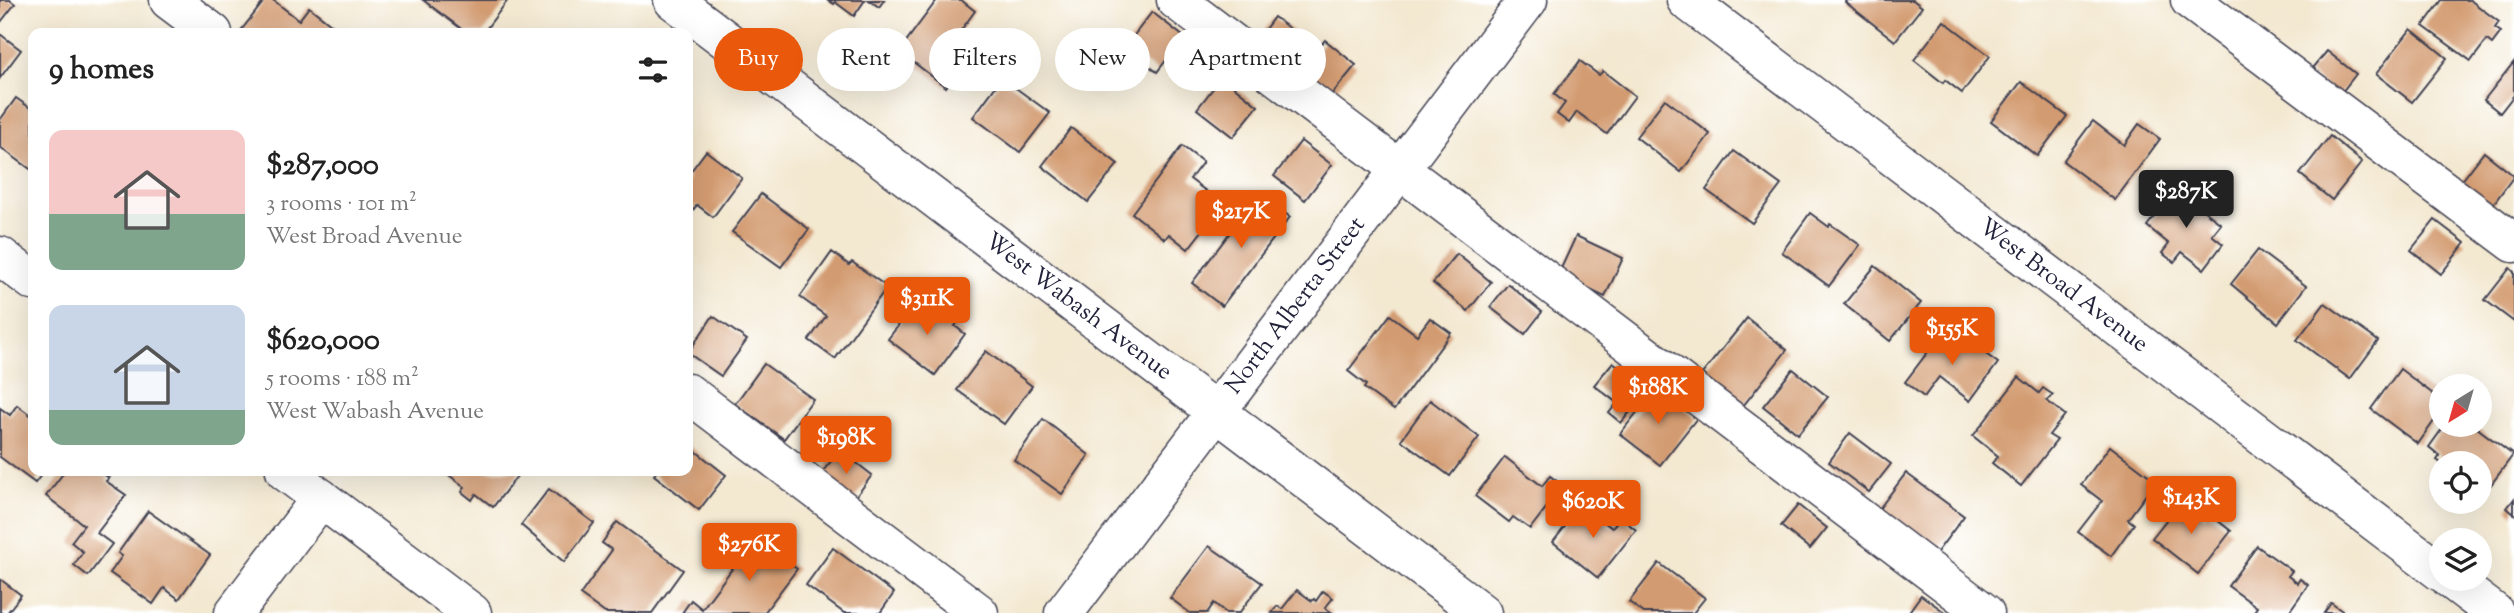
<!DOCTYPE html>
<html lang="en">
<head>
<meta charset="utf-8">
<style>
  :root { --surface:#fff; --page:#f6f6f6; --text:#222; --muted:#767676; --accent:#ea580c }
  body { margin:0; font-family:"Sorts Mill Goudy",serif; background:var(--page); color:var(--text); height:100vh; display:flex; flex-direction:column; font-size:26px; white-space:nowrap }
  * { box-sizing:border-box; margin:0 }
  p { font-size:23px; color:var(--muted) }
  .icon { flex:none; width:38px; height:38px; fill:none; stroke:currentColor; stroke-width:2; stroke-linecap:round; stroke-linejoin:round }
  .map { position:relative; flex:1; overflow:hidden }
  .panel { position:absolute; left:28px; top:28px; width:665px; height:448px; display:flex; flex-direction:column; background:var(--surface); border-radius:14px; box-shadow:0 7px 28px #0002 }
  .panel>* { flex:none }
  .guide { position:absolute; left:714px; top:28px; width:665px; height:63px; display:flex; gap:14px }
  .needle { width:46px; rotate:217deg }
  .fabs { position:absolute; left:2429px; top:374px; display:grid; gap:14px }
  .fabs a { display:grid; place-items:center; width:63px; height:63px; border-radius:50%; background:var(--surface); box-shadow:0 7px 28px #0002; font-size:35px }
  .price { position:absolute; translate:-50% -60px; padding:0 16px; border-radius:7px; background:var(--accent); color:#fff; font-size:23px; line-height:46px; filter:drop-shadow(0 2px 4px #0008) }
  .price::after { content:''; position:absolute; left:50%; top:42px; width:21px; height:16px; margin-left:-10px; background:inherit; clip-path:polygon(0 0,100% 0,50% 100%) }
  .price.active { background:#222; color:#fff }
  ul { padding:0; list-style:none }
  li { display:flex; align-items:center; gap:21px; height:175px; padding:0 21px }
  li span { display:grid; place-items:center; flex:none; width:196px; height:140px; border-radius:14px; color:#555 }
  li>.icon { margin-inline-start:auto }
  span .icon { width:84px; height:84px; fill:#fffc; stroke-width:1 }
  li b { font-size:30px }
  h2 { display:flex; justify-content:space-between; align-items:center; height:84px; padding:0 21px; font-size:30px }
  .pill { padding:0 24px; border-radius:32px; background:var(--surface); box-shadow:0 7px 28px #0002; font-size:24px; line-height:63px }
  .pill.active { background:var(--accent); color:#fff }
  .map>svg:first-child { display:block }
</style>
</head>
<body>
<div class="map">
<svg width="2514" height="613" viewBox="0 0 2514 613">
  <rect width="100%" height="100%" fill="#fff"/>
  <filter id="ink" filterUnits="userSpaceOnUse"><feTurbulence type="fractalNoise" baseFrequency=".0143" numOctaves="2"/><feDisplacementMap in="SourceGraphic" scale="14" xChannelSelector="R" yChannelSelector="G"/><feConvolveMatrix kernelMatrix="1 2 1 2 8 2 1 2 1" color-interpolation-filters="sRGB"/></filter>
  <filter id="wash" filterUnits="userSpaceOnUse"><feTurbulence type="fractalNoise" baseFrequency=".00686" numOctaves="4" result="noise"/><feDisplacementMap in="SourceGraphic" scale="28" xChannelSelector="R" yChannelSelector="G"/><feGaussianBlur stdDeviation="1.57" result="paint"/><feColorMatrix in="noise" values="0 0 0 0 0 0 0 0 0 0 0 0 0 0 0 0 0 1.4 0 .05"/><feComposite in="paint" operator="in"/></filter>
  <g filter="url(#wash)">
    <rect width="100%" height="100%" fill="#f3e8d0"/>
    <g id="blocks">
      <g fill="#d39b71">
        <polygon points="0,0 10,0 15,4 0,23"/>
        <polygon points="265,0 273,0 299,20 309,7 336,28 333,33 239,33"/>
        <polygon points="423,0 508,0 483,33 467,33"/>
        <polygon points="828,0 865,0 854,16 835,2 834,4"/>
        <polygon points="869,0 884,0 879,7"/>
        <polygon points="937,0 961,0 975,11 959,33 977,47 946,87 899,51"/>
        <polygon points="1846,0 1913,0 1922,7 1895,41 1845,2"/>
        <polygon points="2442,0 2470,0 2499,22 2495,28 2501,32 2492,44 2487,40 2471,61 2423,26"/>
        <polygon points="1152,12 1184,37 1157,72 1125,47"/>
        <polygon points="1274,17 1308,42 1288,69 1254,44"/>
        <polygon points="1944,21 1990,56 1962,93 1945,80 1943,83 1914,60"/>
        <polygon points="2411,29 2447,58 2412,102 2376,74"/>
        <polygon points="0,34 21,50 0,78"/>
        <polygon points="1325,40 1356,65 1328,99 1297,75"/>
        <polygon points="2327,51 2356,74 2338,97 2309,73"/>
        <polygon points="1580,61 1599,75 1603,71 1635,96 1607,134 1577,112 1569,123 1557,114 1565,103 1554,94"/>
        <polygon points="2514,62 2514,95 2500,113 2484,100"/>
        <polygon points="1222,77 1258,106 1233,137 1197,109"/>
        <polygon points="1002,78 1050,113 1020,152 973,117"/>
        <polygon points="2021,82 2067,116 2037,156 1991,121"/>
        <polygon points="16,98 33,110 33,171 0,147 0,120"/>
        <polygon points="1665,99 1710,134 1681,172 1636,137"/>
        <polygon points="2093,121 2124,145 2139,124 2160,139 2115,200 2063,161"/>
        <polygon points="1071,128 1118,164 1088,202 1042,166"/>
        <polygon points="2330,136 2362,162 2332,200 2300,174"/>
        <polygon points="1301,141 1332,165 1305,200 1274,176"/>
        <polygon points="1182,146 1203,162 1190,179 1223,204 1188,249 1169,234 1165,239 1132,213"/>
        <polygon points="706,151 742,178 713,217 697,205 688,217 688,175"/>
        <polygon points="1734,151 1781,185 1752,223 1706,190"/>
        <polygon points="2484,152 2514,176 2488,211 2458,186"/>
        <polygon points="2176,189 2221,224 2212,235 2223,244 2204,269 2182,252 2174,262 2162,253 2169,244 2147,226"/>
        <polygon points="761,194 809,229 781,267 732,232"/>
        <polygon points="1259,194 1290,217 1222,306 1192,283"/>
        <polygon points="1810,213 1829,227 1830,224 1860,245 1829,286 1782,252"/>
        <polygon points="2435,220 2465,243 2441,274 2411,250"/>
        <polygon points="1576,236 1623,258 1605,297 1558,275"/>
        <polygon points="2258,250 2306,286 2278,323 2231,284"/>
        <polygon points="832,252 849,265 852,262 887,287 835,359 809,340 826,316 800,297"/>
        <polygon points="1457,254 1491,282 1468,311 1433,283"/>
        <polygon points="1875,266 1921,303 1890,341 1844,304"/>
        <polygon points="2510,268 2514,272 2514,322 2485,300"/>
        <polygon points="1508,284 1542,312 1525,334 1490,307"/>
        <polygon points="918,300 940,317 944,312 958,322 955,326 965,334 935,375 888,339"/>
        <polygon points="2325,303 2378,341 2350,379 2297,340"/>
        <polygon points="1390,315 1417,335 1430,318 1451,333 1394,410 1364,388 1366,385 1348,371"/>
        <polygon points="713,316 747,340 721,376 688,353"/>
        <polygon points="1747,318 1787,350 1743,406 1702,374"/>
        <polygon points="1946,328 1972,348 1975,346 1998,363 1970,401 1939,377 1924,397 1905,382"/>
        <polygon points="986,351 1032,386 1004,424 957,390"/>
        <polygon points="1613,362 1648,390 1621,423 1609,413 1617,403 1594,385"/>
        <polygon points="764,364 813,399 784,439 735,404"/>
        <polygon points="1793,369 1828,397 1798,434 1763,406"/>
        <polygon points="2400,369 2441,400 2441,411 2418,444 2371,409"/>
        <polygon points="2019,377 2039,393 2043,388 2053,395 2047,401 2065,415 2049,435 2057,440 2021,486 1992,463 1998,456 1973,436"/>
        <polygon points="1657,387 1697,418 1660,465 1620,434"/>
        <polygon points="1430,400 1479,437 1450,476 1401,440"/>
        <polygon points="17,405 33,417 33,471 44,471 35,483 0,457 0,408 10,415"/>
        <polygon points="1043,419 1089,455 1062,494 1014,460"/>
        <polygon points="2445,425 2473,425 2513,455 2484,494 2480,491 2480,464 2442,464 2437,460 2440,456 2429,447"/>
        <polygon points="1850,433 1891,464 1869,492 1829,462"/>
        <polygon points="688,445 726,475 699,510 654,475 657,471 688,471"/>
        <polygon points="2110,446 2156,481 2128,519 2134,524 2111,556 2078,532 2102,501 2081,485"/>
        <polygon points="840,450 872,475 852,502 819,476"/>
        <polygon points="1505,457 1542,486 1550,476 1563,486 1530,529 1513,517 1509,522 1475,496"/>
        <polygon points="65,471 99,471 109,478 106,481 126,495 97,533 112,544 88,576 74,565 83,552 71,542 84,525 46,496"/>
        <polygon points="448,471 521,471 493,507 476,494 472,500 462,492 465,487 446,473"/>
        <polygon points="1906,473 1964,516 1934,556 1876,513"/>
        <polygon points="549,489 594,523 564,562 521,525"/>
        <polygon points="2514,499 2514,514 2507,508"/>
        <polygon points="2182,500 2205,517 2208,513 2231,531 2198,574 2152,538"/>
        <polygon points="1582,505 1612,528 1620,517 1636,530 1598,578 1553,542"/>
        <polygon points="1798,505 1827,528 1810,549 1781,526"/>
        <polygon points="148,511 210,555 179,599 164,588 153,604 110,573 122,556 118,553"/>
        <polygon points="617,522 683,570 652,613 605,613 580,595 612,550 602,543"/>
        <polygon points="755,538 797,569 764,613 682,613 691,600 702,609"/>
        <polygon points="1209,546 1262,583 1239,613 1226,613 1214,603 1207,613 1190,613 1170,598"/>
        <polygon points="2257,546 2292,571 2288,576 2297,583 2300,579 2308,585 2288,613 2253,613 2257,607 2228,586"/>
        <polygon points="833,548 894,593 880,613 844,613 806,585"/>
        <polygon points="1659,563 1705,598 1693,613 1644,613 1629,602"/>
        <polygon points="0,579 21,595 7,613 0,613"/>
        <polygon points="1297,590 1312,601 1314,599 1316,601 1323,591 1333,598 1325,608 1333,613 1272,613 1277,606 1282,609"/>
        <polygon points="1921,595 1946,613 1908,613"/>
        <polygon points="2331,603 2345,613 2324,613"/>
      </g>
    </g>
  </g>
  <g filter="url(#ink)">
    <use href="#blocks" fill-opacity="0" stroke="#414051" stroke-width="2"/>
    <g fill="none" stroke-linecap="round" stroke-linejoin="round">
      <defs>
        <g id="minor">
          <polyline points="169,0 213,33"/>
          <polyline points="673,0 1482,613"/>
          <polyline points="1176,0 1985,613"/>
          <polyline points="1686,0 2441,572"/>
          <polyline points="2190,0 2514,243"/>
          <polyline points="0,256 33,281"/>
          <polyline points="688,393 979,613"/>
          <polyline points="285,471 472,613"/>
          <polyline points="2450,579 2495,613"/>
          <polyline points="234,613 321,498"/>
        </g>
        <polyline id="major" points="1064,613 1528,0"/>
      </defs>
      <use href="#minor" stroke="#414051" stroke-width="41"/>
      <use href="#major" stroke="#414051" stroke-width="41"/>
      <use href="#minor" stroke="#fff" stroke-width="38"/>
      <use href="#major" stroke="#fff" stroke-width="38"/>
    </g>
  </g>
  <g text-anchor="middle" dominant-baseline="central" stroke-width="6" stroke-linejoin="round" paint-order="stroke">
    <g font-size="24" fill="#22223b" stroke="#fff">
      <text transform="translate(2063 286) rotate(37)">West Broad Avenue</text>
      <text transform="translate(1296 306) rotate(-53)">North Alberta Street</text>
      <text transform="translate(1078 307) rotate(37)">West Wabash Avenue</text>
    </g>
  </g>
</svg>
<div class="fabs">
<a><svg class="needle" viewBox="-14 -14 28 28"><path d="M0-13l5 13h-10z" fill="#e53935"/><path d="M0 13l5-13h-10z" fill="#767676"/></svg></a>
<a><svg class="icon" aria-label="locate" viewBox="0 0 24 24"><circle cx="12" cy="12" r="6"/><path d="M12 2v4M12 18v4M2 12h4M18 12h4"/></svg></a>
<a><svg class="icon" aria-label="layers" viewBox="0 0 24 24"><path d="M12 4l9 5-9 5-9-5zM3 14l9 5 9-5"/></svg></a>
</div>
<b class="price active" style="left:2186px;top:230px">$287K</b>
<b class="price" style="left:1241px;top:250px">$217K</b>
<b class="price" style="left:927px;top:337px">$311K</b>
<b class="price" style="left:1952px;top:367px">$155K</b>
<b class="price" style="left:1658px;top:426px">$188K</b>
<b class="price" style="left:846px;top:476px">$198K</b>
<b class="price" style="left:2191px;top:536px">$143K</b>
<b class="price" style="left:1593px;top:540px">$620K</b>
<b class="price" style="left:749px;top:583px">$276K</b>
<div class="guide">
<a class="pill active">Buy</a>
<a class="pill">Rent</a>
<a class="pill">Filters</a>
<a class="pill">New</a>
<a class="pill">Apartment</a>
</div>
<section class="panel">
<h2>9 homes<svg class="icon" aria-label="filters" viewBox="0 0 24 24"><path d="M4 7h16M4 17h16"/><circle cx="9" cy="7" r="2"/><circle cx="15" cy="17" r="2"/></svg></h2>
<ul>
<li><span style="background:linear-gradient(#f6c9c9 60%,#7fa58c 0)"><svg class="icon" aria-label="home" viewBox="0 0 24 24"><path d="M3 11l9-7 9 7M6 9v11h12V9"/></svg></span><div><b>$287,000</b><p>3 rooms · 101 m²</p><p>West Broad Avenue</p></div></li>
<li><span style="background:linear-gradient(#c9d6e8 75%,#7fa58c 0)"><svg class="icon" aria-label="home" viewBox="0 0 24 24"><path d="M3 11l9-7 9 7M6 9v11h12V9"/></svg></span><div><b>$620,000</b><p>5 rooms · 188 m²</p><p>West Wabash Avenue</p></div></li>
</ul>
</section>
</div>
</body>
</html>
